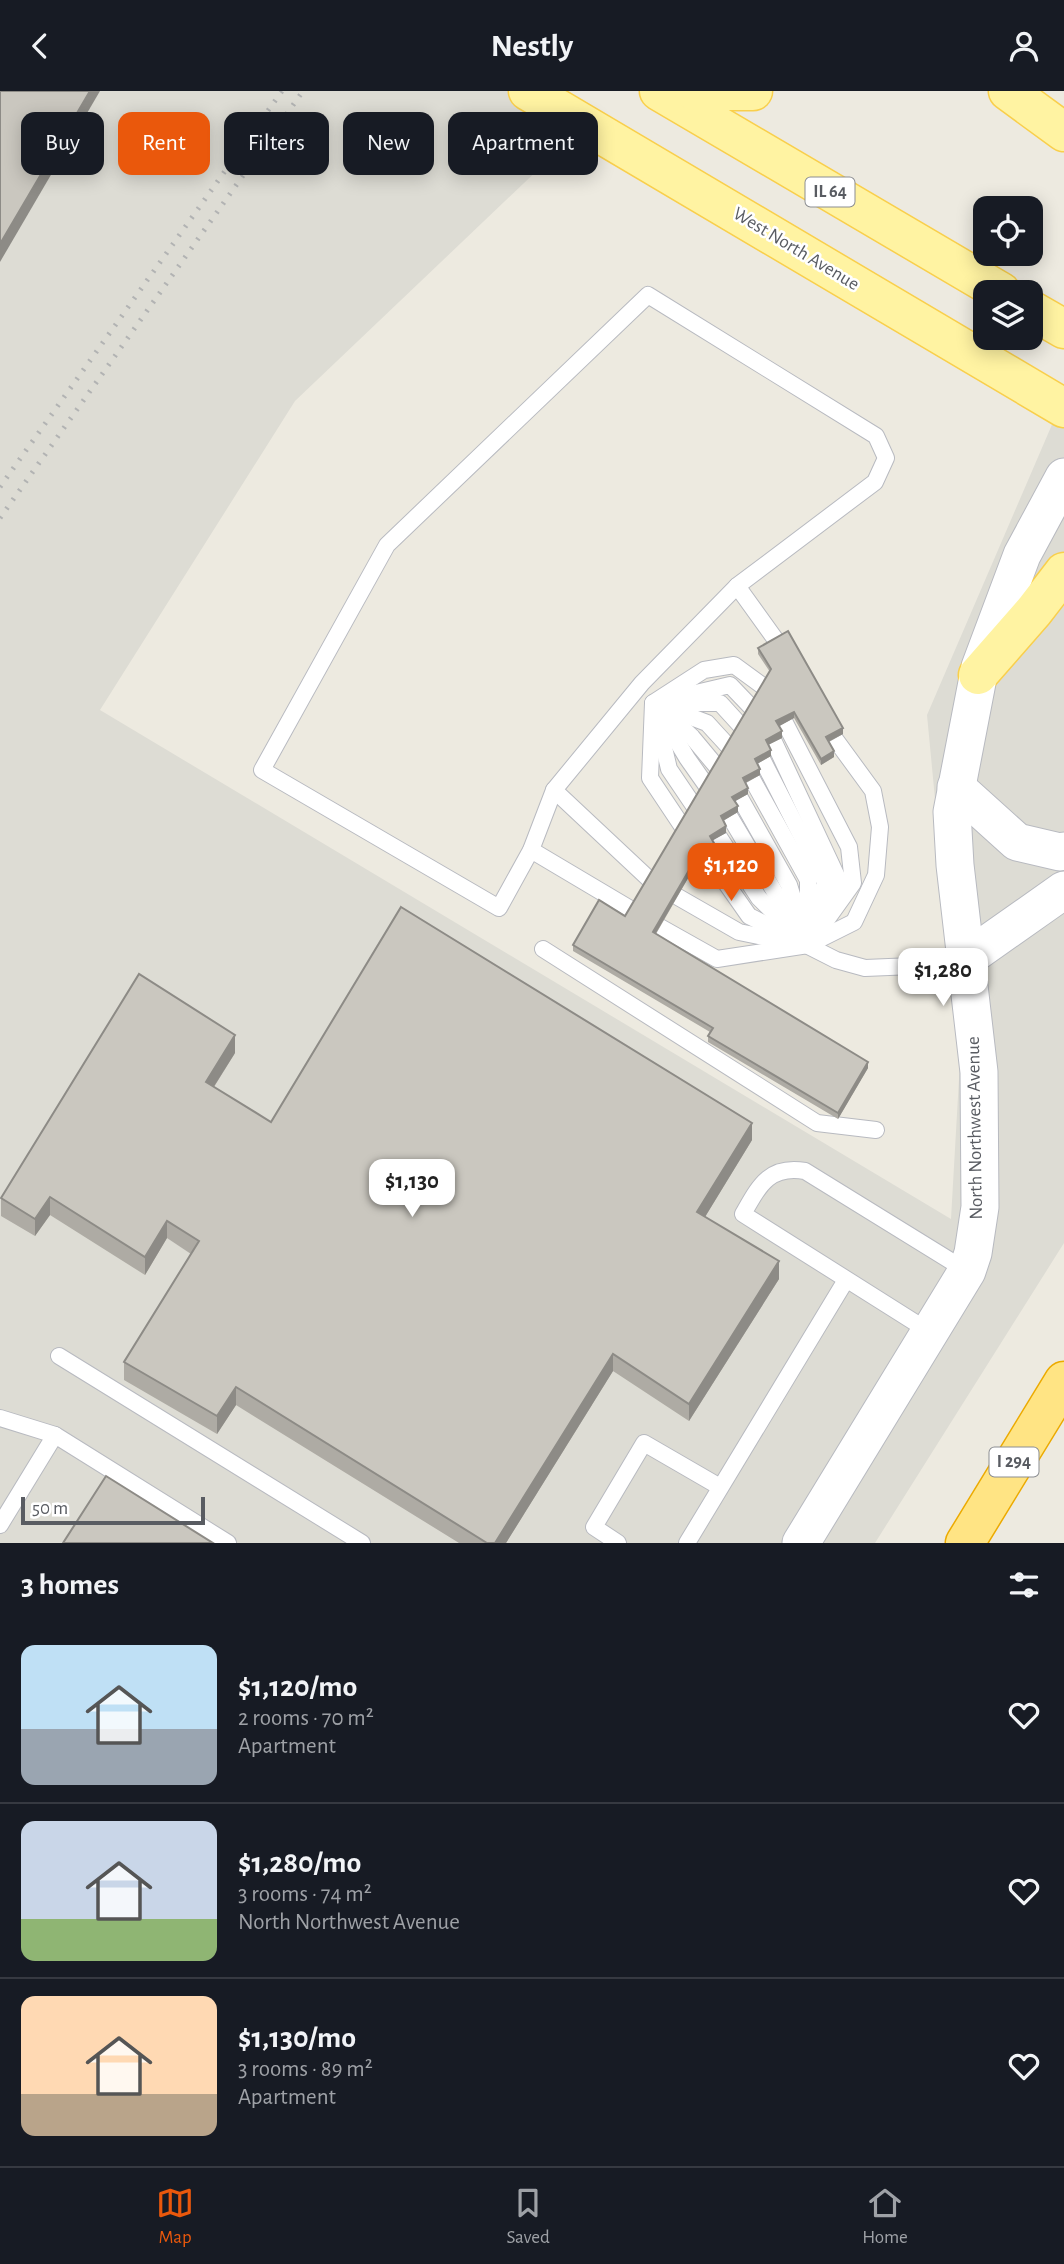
<!DOCTYPE html>
<html lang="en">
<head>
<meta charset="utf-8">
<style>
  :root { --surface:#171b24; --page:#242831; --text:#f1f3f6; --muted:#9ea1a6; --line:#363941; --accent:#ea580c }
  body { margin:0; font-family:"Alegreya Sans",sans-serif; background:var(--page); color:var(--text); height:100vh; display:flex; flex-direction:column; font-size:26px; white-space:nowrap }
  * { box-sizing:border-box; margin:0 }
  p { font-size:23px; color:var(--muted) }
  .icon { flex:none; width:38px; height:38px; fill:none; stroke:currentColor; stroke-width:2; stroke-linecap:round; stroke-linejoin:round }
  .map { position:relative; height:1452px; overflow:hidden }
  .panel { display:flex; flex-direction:column; background:var(--surface); flex:1 }
  .panel>* { flex:none }
  .hud { position:absolute; left:21px; top:21px; width:700px; height:63px; display:flex; gap:14px }
  .controls { position:absolute; left:973px; top:105px; display:grid; gap:14px }
  .controls a { display:grid; place-items:center; width:70px; height:70px; border-radius:14px; background:var(--surface); box-shadow:0 4px 18px #0003; font-size:35px }
  .scale { position:absolute; left:21px; bottom:18px; width:184px; box-sizing:border-box; padding-left:7px; border:4px solid #595c62; border-top:0; font-size:19px; line-height:24px; white-space:nowrap; color:#595c62; -webkit-text-stroke:5px #fff; paint-order:stroke }
  .price { position:absolute; translate:-50% -60px; padding:0 16px; border-radius:14px; background:#fff; color:#222; font-size:23px; line-height:46px; filter:drop-shadow(0 2px 4px #0008) }
  .price::after { content:''; position:absolute; left:50%; top:42px; width:21px; height:16px; margin-left:-10px; background:inherit; clip-path:polygon(0 0,100% 0,50% 100%) }
  .price.current { background:var(--accent); color:#fff }
  ul { padding:0; list-style:none }
  li { display:flex; align-items:center; gap:21px; height:175px; padding:0 21px }
  li+li { border-top:2px solid var(--line) }
  li span { display:grid; place-items:center; flex:none; width:196px; height:140px; border-radius:14px; color:#555 }
  li>.icon { margin-inline-start:auto }
  span .icon { width:84px; height:84px; fill:#fffc; stroke-width:1 }
  li b { font-size:30px }
  h2 { display:flex; justify-content:space-between; align-items:center; height:84px; padding:0 21px; font-size:30px }
  .tag { padding:0 24px; border-radius:14px; background:var(--surface); box-shadow:0 4px 18px #0003; font-size:24px; line-height:63px }
  .tag.current { background:var(--accent); color:#fff }
  header { display:flex; justify-content:space-between; align-items:center; height:91px; padding:0 21px; background:var(--surface); font-size:32px; font-weight:700 }
  .menu { display:flex; justify-content:space-around; align-items:center; height:98px; border-top:2px solid var(--line); background:var(--surface); font-size:19px; color:var(--muted) }
  .menu a { display:grid; justify-items:center; gap:4px }
  .menu .current { color:var(--accent) }
  .map>svg:first-child { display:block }
</style>
</head>
<body>
<header><svg class="icon" aria-label="back" viewBox="0 0 24 24"><path d="M15 5l-7 7 7 7"/></svg>Nestly<svg class="icon" aria-label="person" viewBox="0 0 24 24"><circle cx="12" cy="8" r="4"/><path d="M4 21q1-7 8-7t8 7"/></svg></header>
<div class="map">
<svg width="1064" height="1452" viewBox="0 0 1064 1452">
  <rect width="100%" height="100%" fill="#edeae0"/>
  <polygon fill="#dddcd4" points="0,0 529,0 586,33 295,310 100,619 951,1128 960,970 927,624 1060,315 1064,317 1064,1152 875,1452 0,1452"/>
  <g fill="none" stroke-linecap="round" stroke-linejoin="round">
    <defs>
      <g id="service">
        <polygon points="648,204 876,345 886,367 875,391 737,495 642,592 554,699 531,759 499,817 262,679 387,454"/>
        <polyline points="737,495 778,552"/>
        <polyline points="666,609 730,594 752,617"/>
        <polyline points="653,612 650,687 682,735"/>
        <polyline points="653,612 704,579 734,574 764,596"/>
        <polyline points="654,612 687,667 706,694"/>
        <polyline points="680,612 720,612 741,635"/>
        <polyline points="665,616 707,632 729,656"/>
        <polyline points="666,622 692,646 717,676"/>
        <polyline points="658,631 669,678 694,715"/>
        <polyline points="785,632 849,756 853,792 810,852"/>
        <polyline points="774,651 840,792 830,811"/>
        <polyline points="763,670 825,791 811,845"/>
        <polyline points="752,688 808,789 808,831"/>
        <polyline points="554,699 650,789"/>
        <polyline points="740,707 789,794 803,839"/>
        <polyline points="730,726 795,835"/>
        <polyline points="719,746 759,807 788,836"/>
        <polyline points="531,759 632,819"/>
        <polyline points="707,765 749,825 836,869 865,877 913,875 966,868"/>
        <polyline points="678,806 739,841 788,851"/>
        <polyline points="660,836 717,868 808,854 854,831 876,784 880,736 873,700 835,648"/>
        <polyline points="543,858 817,1032 876,1039"/>
        <path d="M930 1241 743 1123C759 1095 769 1074 805 1080L967 1180"/>
        <polyline points="59,1265 362,1452"/>
        <polyline points="0,1327 55,1344"/>
        <polyline points="0,1434 55,1344 228,1452"/>
        <polyline points="618,1452 594,1436 644,1352 720,1396"/>
        <polyline points="687,1452 846,1189"/>
      </g>
      <g id="tertiary">
        <polyline points="956,696 1017,751 1060,761 1064,760"/>
        <polyline points="966,868 1064,799"/>
        <polyline points="801,1452 967,1180 973,1162 980,1116 979,981 955,774 952,721 980,576 1022,464 1064,386"/>
      </g>
      <g id="primary">
        <polyline points="528,0 1064,317"/>
        <polyline points="659,0 1001,201"/>
        <polyline points="694,0 753,0"/>
        <polyline points="1008,0 1064,41"/>
        <polyline points="1031,219 1064,238"/>
        <polyline points="978,584 1034,520 1064,481"/>
      </g>
      <polyline id="motorway" points="965,1452 1064,1290"/>
    </defs>
    <use href="#service" stroke="#b8bac0" stroke-width="18"/>
    <use href="#tertiary" stroke="#b8bac0" stroke-width="39"/>
    <use href="#primary" stroke="#f9cf4c" stroke-width="41"/>
    <use href="#motorway" stroke="#ecaa00" stroke-width="41"/>
    <use href="#service" stroke="#fff" stroke-width="16"/>
    <use href="#tertiary" stroke="#fff" stroke-width="37"/>
    <use href="#primary" stroke="#fff3a2" stroke-width="38"/>
    <use href="#motorway" stroke="#ffe484" stroke-width="38"/>
    <g stroke="#b2b3b3" stroke-width="5" stroke-dasharray="2 9" stroke-linecap="butt">
      <polyline points="0,396 282,0"/>
      <polyline points="0,427 303,0"/>
    </g>
  </g>
  <g fill="#aeaba4">
    <polygon points="758,557 843,643 829,651 834,666 821,674 794,627 779,635 782,647 768,654 771,665 757,673 760,684 746,692 748,703 735,710 738,721 723,730 726,742 712,749 715,760 698,770 656,843 868,977 838,1028 708,951 708,945 710,941 573,860 573,854 625,825 770,581 758,563"/>
    <polygon points="235,962 214,996 271,1031 752,1049 705,1126 779,1188 689,1330 613,1280 506,1452 459,1452 236,1314 217,1343 124,1289 124,1271 191,1163 167,1147 145,1184 50,1124 35,1145 1,1125 1,1107"/>
  </g>
  <g fill="#8d8b86">
    <polygon points="90,0 100,0 0,171 0,153"/>
    <polygon points="794,621 794,627 776,637 776,630"/>
    <polygon points="843,637 843,643 826,652 826,646"/>
    <polygon points="782,640 782,647 766,655 766,649"/>
    <polygon points="771,659 771,665 755,674 755,668"/>
    <polygon points="834,660 834,666 821,674 821,668"/>
    <polygon points="760,678 760,684 743,693 743,687"/>
    <polygon points="748,697 748,703 732,712 732,706"/>
    <polygon points="738,715 738,721 721,731 721,725"/>
    <polygon points="726,735 726,742 710,751 710,745"/>
    <polygon points="715,754 715,760 698,770 653,847 653,841 698,764"/>
    <polygon points="235,944 235,962 206,1008 206,991"/>
    <polygon points="868,971 868,977 838,1028 838,1022"/>
    <polygon points="752,1032 752,1049 697,1139 697,1121"/>
    <polygon points="50,1106 50,1124 35,1145 35,1128"/>
    <polygon points="167,1130 167,1147 145,1184 145,1166"/>
    <polygon points="779,1170 779,1188 689,1330 689,1313"/>
    <polygon points="613,1263 613,1280 506,1452 495,1452"/>
    <polygon points="236,1296 236,1314 217,1343 217,1325"/>
  </g>
  <g fill="#cac7bf" stroke="#8d8b86" stroke-width="2">
    <polygon points="0,0 90,0 0,153"/>
    <polygon points="788,540 843,637 826,646 834,660 821,668 794,621 776,630 782,640 766,649 771,659 755,668 760,678 743,687 748,697 732,706 738,715 721,725 726,735 710,745 715,754 698,764 653,841 868,971 838,1022 708,945 713,937 573,854 599,809 625,825 771,578 758,557"/>
    <polygon points="401,816 752,1032 697,1121 779,1170 689,1313 613,1263 495,1452 487,1452 236,1296 217,1325 124,1271 199,1150 167,1130 145,1166 50,1106 35,1128 1,1107 139,883 235,944 206,991 271,1031"/>
    <polygon points="106,1385 213,1452 63,1452"/>
  </g>
  <g text-anchor="middle" dominant-baseline="central" stroke-width="5" stroke-linejoin="round" paint-order="stroke">
    <g fill="#fff" stroke="#8b8d91" stroke-width="2">
      <rect x="805.5" y="86.5" width="49" height="29" rx="5"/>
      <rect x="989.5" y="1356.5" width="49" height="29" rx="5"/>
    </g>
    <g font-size="18" font-weight="bold" fill="#595c62">
      <text x="830" y="101">IL 64</text>
      <text x="1014" y="1371">I 294</text>
    </g>
    <g font-size="19" fill="#595c62" stroke="#fff">
      <text transform="translate(796 158) rotate(31)">West North Avenue</text>
      <text transform="translate(975 1037) rotate(-91)">North Northwest Avenue</text>
    </g>
  </g>
</svg>
<div class="controls">
<a><svg class="icon" aria-label="locate" viewBox="0 0 24 24"><circle cx="12" cy="12" r="6"/><path d="M12 2v4M12 18v4M2 12h4M18 12h4"/></svg></a>
<a><svg class="icon" aria-label="layers" viewBox="0 0 24 24"><path d="M12 4l9 5-9 5-9-5zM3 14l9 5 9-5"/></svg></a>
</div>
<div class="scale">50 m</div>
<b class="price current" style="left:731px;top:812px">$1,120</b>
<b class="price" style="left:943px;top:917px">$1,280</b>
<b class="price" style="left:412px;top:1128px">$1,130</b>
<div class="hud">
<a class="tag">Buy</a>
<a class="tag current">Rent</a>
<a class="tag">Filters</a>
<a class="tag">New</a>
<a class="tag">Apartment</a>
</div>
</div>
<section class="panel">
<h2>3 homes<svg class="icon" aria-label="filters" viewBox="0 0 24 24"><path d="M4 7h16M4 17h16"/><circle cx="9" cy="7" r="2"/><circle cx="15" cy="17" r="2"/></svg></h2>
<ul>
<li><span style="background:linear-gradient(#bfe0f5 60%,#9aa5b1 0)"><svg class="icon" aria-label="home" viewBox="0 0 24 24"><path d="M3 11l9-7 9 7M6 9v11h12V9"/></svg></span><div><b>$1,120/mo</b><p>2 rooms · 70 m²</p><p>Apartment</p></div><svg class="icon" aria-label="heart" viewBox="0 0 24 24"><path d="M12 20l-8-8c-3-5 5-10 8-4 3-6 11-1 8 4z"/></svg></li>
<li><span style="background:linear-gradient(#c9d6e8 70%,#8fb573 0)"><svg class="icon" aria-label="home" viewBox="0 0 24 24"><path d="M3 11l9-7 9 7M6 9v11h12V9"/></svg></span><div><b>$1,280/mo</b><p>3 rooms · 74 m²</p><p>North Northwest Avenue</p></div><svg class="icon" aria-label="heart" viewBox="0 0 24 24"><path d="M12 20l-8-8c-3-5 5-10 8-4 3-6 11-1 8 4z"/></svg></li>
<li><span style="background:linear-gradient(#ffd9b3 70%,#b9a48a 0)"><svg class="icon" aria-label="home" viewBox="0 0 24 24"><path d="M3 11l9-7 9 7M6 9v11h12V9"/></svg></span><div><b>$1,130/mo</b><p>3 rooms · 89 m²</p><p>Apartment</p></div><svg class="icon" aria-label="heart" viewBox="0 0 24 24"><path d="M12 20l-8-8c-3-5 5-10 8-4 3-6 11-1 8 4z"/></svg></li>
</ul>
</section>
<nav class="menu">
<a class="current"><svg class="icon" aria-label="map" viewBox="0 0 24 24"><path d="M3 6l6-2 6 2 6-2v14l-6 2-6-2-6 2zM9 4v14M15 6v14"/></svg>Map</a>
<a><svg class="icon" aria-label="saved" viewBox="0 0 24 24"><path d="M7 4h10v16l-5-4-5 4z"/></svg>Saved</a>
<a><svg class="icon" aria-label="home" viewBox="0 0 24 24"><path d="M3 11l9-7 9 7M6 9v11h12V9"/></svg>Home</a>
</nav>
</body>
</html>
